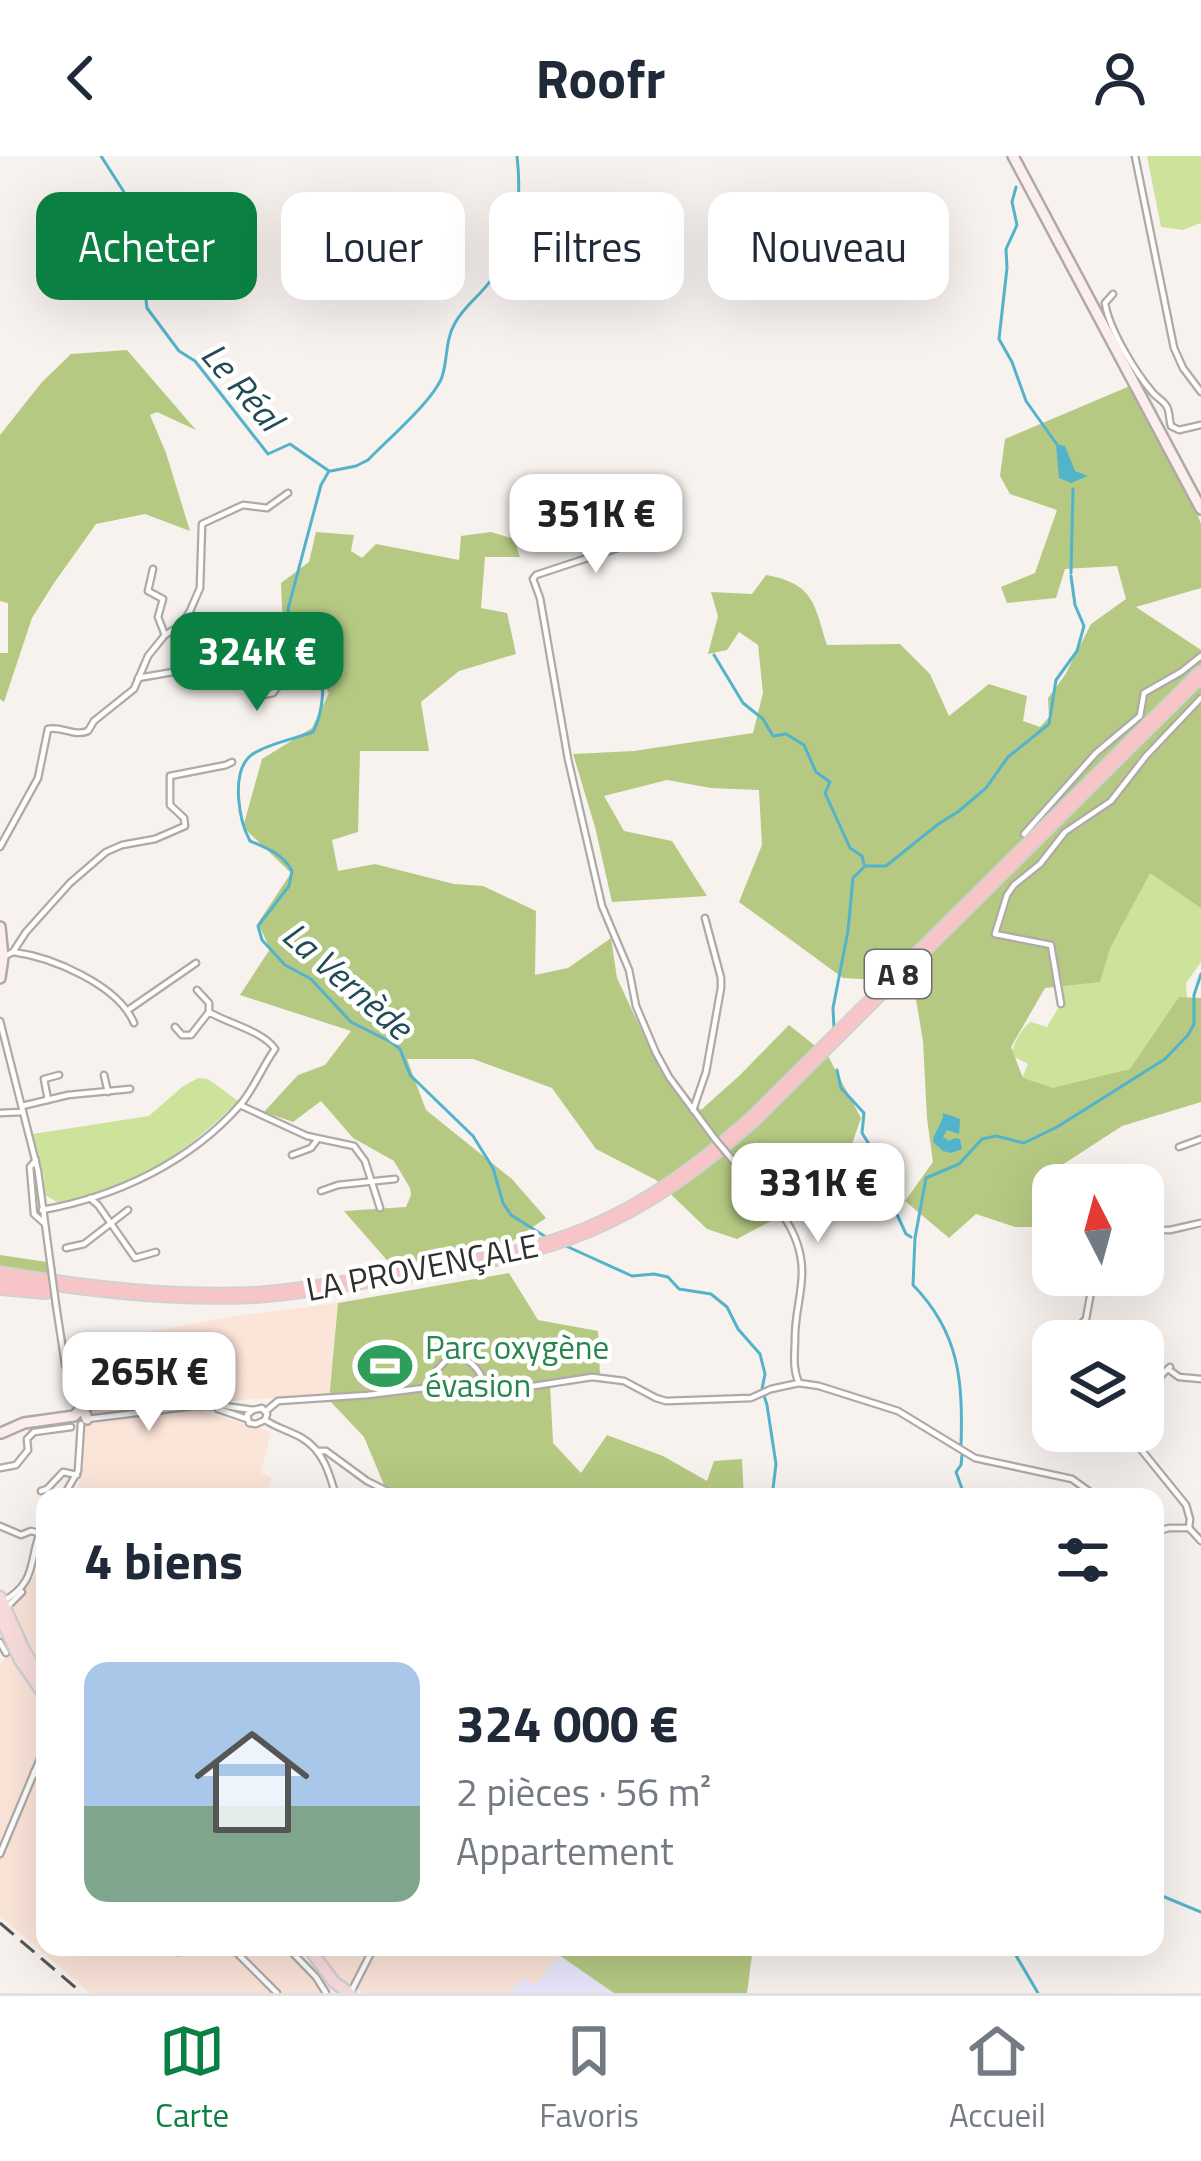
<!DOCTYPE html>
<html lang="fr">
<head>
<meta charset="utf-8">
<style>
  :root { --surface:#fff; --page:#f6f6f7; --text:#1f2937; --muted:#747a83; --line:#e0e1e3; --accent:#0b8043 }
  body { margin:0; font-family:"Titillium Web",sans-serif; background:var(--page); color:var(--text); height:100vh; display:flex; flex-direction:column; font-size:45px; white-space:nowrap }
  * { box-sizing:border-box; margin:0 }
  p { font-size:39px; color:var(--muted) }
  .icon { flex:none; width:66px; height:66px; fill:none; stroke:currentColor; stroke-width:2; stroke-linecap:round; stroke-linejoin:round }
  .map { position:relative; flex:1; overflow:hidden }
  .sheet { position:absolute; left:36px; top:1332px; width:1128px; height:468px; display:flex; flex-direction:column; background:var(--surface); border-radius:24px; box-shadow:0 12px 48px #0002 }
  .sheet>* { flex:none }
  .banner { position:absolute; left:36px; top:36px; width:1131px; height:108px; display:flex; gap:24px }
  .needle { width:78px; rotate:354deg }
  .fabs { position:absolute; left:1032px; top:1008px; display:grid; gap:24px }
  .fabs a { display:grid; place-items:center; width:132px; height:132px; border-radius:24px; background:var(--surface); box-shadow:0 12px 48px #0002; font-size:60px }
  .price { position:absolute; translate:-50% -102px; padding:0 27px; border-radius:24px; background:#fff; color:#222; font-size:39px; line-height:78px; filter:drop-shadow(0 3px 6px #0008) }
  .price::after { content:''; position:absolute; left:50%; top:72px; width:36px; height:27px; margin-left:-18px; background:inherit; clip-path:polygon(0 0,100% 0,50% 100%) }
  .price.active { background:var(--accent); color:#fff }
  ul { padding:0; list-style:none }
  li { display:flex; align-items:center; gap:36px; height:300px; padding:0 48px }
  li span { display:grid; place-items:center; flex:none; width:336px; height:240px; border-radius:24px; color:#555 }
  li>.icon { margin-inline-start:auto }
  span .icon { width:144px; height:144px; fill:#fffc; stroke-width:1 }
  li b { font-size:51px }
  h2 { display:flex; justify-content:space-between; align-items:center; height:144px; padding:0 48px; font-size:51px }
  .chip { padding:0 42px; border-radius:24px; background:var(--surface); box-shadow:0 12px 48px #0002; font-size:42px; line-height:108px }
  .chip.active { background:var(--accent); color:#fff }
  header { display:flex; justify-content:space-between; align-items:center; height:156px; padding:0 48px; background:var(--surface); font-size:54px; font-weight:700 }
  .menu { display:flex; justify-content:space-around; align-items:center; height:168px; border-top:3px solid var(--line); background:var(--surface); font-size:33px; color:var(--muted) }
  .menu a { display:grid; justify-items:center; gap:6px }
  .menu .active { color:var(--accent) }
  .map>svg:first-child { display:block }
</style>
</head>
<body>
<header><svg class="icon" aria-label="back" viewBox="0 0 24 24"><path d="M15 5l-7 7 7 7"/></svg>Roofr<svg class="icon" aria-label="person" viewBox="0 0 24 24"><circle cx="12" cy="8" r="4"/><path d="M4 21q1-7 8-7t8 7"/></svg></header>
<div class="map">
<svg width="1201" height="1837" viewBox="0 0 1201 1837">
  <rect width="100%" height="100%" fill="#f7f2ee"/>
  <polygon fill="#eae6fc" points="559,1799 614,1837 509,1837 523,1820 535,1829"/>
  <g fill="#fbe4d8">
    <polygon points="338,1147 329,1239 251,1243 94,1261 88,1251 84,1240 85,1216 102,1185 228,1161"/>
    <polygon points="184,1254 198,1254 271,1276 261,1317 271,1321 267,1341 69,1341 78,1329 84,1311 82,1277 85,1269"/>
    <polygon points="45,1373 45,1520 25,1485 11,1453 35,1420 40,1383"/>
    <polygon points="10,1500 45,1548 45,1791 289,1791 327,1837 90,1837 0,1760 0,1507"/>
    <polygon points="313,1791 557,1791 559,1799 535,1829 522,1821 509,1837 363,1837 353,1829 341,1828 324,1802"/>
  </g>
  <g fill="#cde29b">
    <polygon points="1147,0 1201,0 1201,67 1183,74 1161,71"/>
    <path d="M1201 544V806L1186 827 1189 870 1068 963 1017 934 1028 908 1011 899C1014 888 1021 872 1031 866L1047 871 1063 844 1057 789Z"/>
    <path d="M198 922 208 923 238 945C191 992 127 1042 57 1046L45 1039 44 1020 33 978 149 960 182 931Z"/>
  </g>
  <g fill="#b5c983">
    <polygon points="127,194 196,274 157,256 150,259 166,297 190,375 145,358 96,368 54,427 32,462 4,546 0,543 0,497 8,497 8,447 0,445 0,279 42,226 71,198"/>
    <path d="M1130 230 1190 338 1201 368V432L1136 451 1201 494V752L1150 717 1110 792 1100 826 1045 832 1011 891 1023 922 1053 932 1130 913 1179 841 1201 842V946L1122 970 1033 1028 1036 1071H1015L976 1058 949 1082 905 1045 933 1006 927 962 923 885 913 826 843 822 739 746 762 689 759 634 711 632 667 624 604 640 624 675 672 685 707 740 612 746 595 671 573 598 634 595 753 577 763 537 758 489 739 476 727 494 708 498 718 460 711 436 752 438 766 419C814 428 814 447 827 489L900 488 930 518 949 560 989 528 1027 540 1023 565 1040 571 1049 561 1048 542 1065 519 1091 468 1126 443 1117 410 1065 413 1056 442 1007 447 1001 431 1035 417 1057 354 1010 338 1000 320 1005 283Z"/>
    <polygon points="316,376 354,379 351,395 362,402 376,388 459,404 461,380 491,376 514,383 520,401 485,401 481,452 507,457 516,498 459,515 421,546 429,595 360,595 358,676 332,684 338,715 375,708 454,728 483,730 536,755 535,819 568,812 611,782 617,822 654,901 701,954 740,919 789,869 828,900 861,962 835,1037 821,1056 784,1058 737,1083 707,1073 656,1024 596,993 552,932 473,903 407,903 426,954 512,1023 546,1062 502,1092 392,1110 344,1055 406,1051 411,1039 410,1032 394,1005 353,982 321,945 293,966 264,956 298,919 325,909 351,875 240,839 270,793 258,767 291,717 243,671 262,603 312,572 329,537 283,473 281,427 309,406"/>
    <polygon points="0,1099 47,1106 49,1122 0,1113"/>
    <polygon points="509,1117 538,1164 598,1175 600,1220 550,1228 553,1287 581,1317 607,1279 663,1300 707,1325 714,1305 742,1303 744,1341 389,1341 364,1281 329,1244 338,1147"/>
    <polygon points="557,1791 753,1791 747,1837 614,1837 559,1799"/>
  </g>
  <g fill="#53b3cb">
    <polygon points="1056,288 1065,290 1075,315 1088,320 1071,327 1059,322"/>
    <path d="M943 957 960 963 959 978 947 974 943 981 949 985 955 982 960 983 962 993 951 997 943 995 933 986C934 974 943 969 943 957Z"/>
  </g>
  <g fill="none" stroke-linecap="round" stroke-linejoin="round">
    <g stroke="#53b3cb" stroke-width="3">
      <polyline points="101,0 124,36 129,71 141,102 147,152 179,195 195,205 268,298 290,288 329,315"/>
      <polyline points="1016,31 1012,46 1017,69 1006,93 1007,112 999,183 1012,206 1026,245 1058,290"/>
      <path d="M329 315 321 329 288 453C290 469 297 486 307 500 308 501 319 515 320 516 326 533 321 561 313 576 297 582 260 590 249 601 231 619 239 665 250 685 267 692 283 698 292 715L289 730 258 770 262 784 285 809 311 823 351 866 391 886 400 893 410 919 473 980 493 1012 503 1047 511 1059 546 1081"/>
      <path d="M331 315 356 310 368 304C387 284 433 245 442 221 448 203 445 184 455 167 464 150 480 140 491 124 517 88 522 43 517 0"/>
      <polyline points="1071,417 1073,333"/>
      <polyline points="714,499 743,547 763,563 773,580 786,578 804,589 816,616 830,626 825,637 850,692 862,700 864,708"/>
      <polyline points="834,872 833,852 848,775 853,722 865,710 886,710 937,669 959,655 986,632 1008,601 1049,568 1056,524 1077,495 1084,470 1075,449 1071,420"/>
      <polyline points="837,914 841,932 864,957 862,977 874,996 888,1039 906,1078 911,1081"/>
      <polyline points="566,1090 632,1120 654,1118 668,1121 679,1133 711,1138 727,1151 738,1173 760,1198 765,1218 762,1233 767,1249 776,1308 772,1341"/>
      <path d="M961 1290C963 1226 960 1177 913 1129L915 1082 926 1022 959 1008 982 983 996 980 1024 987 1057 971 1165 903 1188 879 1194 868V839L1201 818"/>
      <polyline points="962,1299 961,1309 956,1316 965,1341"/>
      <polyline points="1155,1737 1201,1756"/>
      <polyline points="1011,1791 1038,1837"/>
    </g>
    <defs>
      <g id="street">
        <polyline points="1135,0 1174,192 1183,212 1201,236"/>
        <path d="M1113 138 1105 147C1109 173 1135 216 1153 237 1157 242 1164 245 1167 251 1170 257 1169 264 1171 270L1179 274 1201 269"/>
        <polyline points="639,385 536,419 533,423 540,442 568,603 602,750 629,814 636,850 656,897 669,921 715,983"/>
        <polyline points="153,413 148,435 163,443 158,461 165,479"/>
        <polyline points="226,518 263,539 273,537 279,529"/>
        <polyline points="138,522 179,515 222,520 275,501 301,505 309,511"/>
        <polyline points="1024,678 1096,597 1140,560 1144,537 1181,516 1201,500"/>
        <path d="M0 691 38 622 48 573C62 570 74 581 88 575L94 565 134 533 148 500 165 479 181 469 190 455 200 432 202 368 243 349 267 352 288 337"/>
        <path d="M13 796C52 801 118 829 134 867"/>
        <polyline points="3,801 13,796 26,776 70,727 106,696 122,689 155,683 185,670 184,662 170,649 170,620 226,609 232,606"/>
        <polyline points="197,834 209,847 209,856"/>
        <polyline points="1061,848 1051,789 995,778 1007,739 1014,729 1040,708 1065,676 1111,645 1146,600 1201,542"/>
        <polyline points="128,854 196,807"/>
        <polyline points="0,865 38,1015 51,1112"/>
        <polyline points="104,919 108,936"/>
        <polyline points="48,944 44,923 59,919"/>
        <polyline points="240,949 307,980 354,990 365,1005 380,1052"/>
        <polyline points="22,950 68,939 130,933"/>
        <polyline points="693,954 706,916 721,832 721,822 705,762"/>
        <polyline points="0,957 23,956"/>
        <polyline points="1179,991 1201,983"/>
        <polyline points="292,999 311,992 317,984"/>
        <polyline points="36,1004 30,1011 34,1058 44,1067"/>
        <path d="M735 1007C765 1037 802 1069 802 1116 802 1138 795 1158 795 1181 795 1197 792 1212 799 1227"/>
        <polyline points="321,1035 338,1029 395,1023"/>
        <polyline points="90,1042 98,1049 135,1102 156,1096"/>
        <path d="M42 1054C116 1041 190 1006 240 949 254 933 262 911 275 893 263 875 229 868 209 856L191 879H182L175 871"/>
        <polyline points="1143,1074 1170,1074 1201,1067"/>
        <polyline points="66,1092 84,1088 128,1054"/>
        <polyline points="56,1149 65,1208 79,1254"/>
        <polyline points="1064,1185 1086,1163 1094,1119"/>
        <polyline points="1168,1213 1179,1221 1201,1223"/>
        <path d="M436 1215 451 1199C467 1200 480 1212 484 1228"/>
        <polyline points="1143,1237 1170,1211"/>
        <polyline points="218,1253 247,1263"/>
        <polyline points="253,1254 247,1259 249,1267 256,1268 265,1264"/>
        <polyline points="266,1255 278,1245 368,1239 457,1228 521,1232 592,1221 624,1225 656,1242 666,1245 751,1242 771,1233 799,1227 819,1230 898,1255 975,1302 1072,1323 1097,1341"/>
        <polyline points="87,1263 194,1250 225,1250 253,1254 262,1252 267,1258 265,1264"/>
        <path d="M265 1264C277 1272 290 1275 302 1282 323 1294 330 1318 336 1341"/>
        <polyline points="1126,1275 1186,1349 1190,1363 1189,1372"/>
        <polyline points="317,1295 326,1295 367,1325 399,1341"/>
        <polyline points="0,1312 16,1309 28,1294 27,1283 34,1276 71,1271"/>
        <polyline points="41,1335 47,1333 63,1316 77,1319"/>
        <polyline points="63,1341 78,1315 81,1268"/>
        <polyline points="0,1370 21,1379 31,1375 39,1377"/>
        <polyline points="1155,1376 1169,1372 1189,1372 1201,1385"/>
        <path d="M2 1446C42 1424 26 1399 45 1366"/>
        <polyline points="5,1453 22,1436"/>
        <polyline points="0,1486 6,1497"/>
        <polyline points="34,1616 45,1627"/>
        <polyline points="0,1698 45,1591"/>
        <polyline points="173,1791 178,1796"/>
        <polyline points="231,1791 277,1837"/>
        <polyline points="287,1791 316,1821 326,1837"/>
        <polyline points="352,1834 374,1791"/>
      </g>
      <g id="secondary">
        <polyline points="1013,0 1201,353"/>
        <polyline points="0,771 3,801 0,822"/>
        <polyline points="1,1277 24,1267 74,1260 79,1255 85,1257 87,1263"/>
      </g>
      <g id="primary">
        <polyline points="0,1441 25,1496 45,1527"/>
        <polyline points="0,1460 20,1504 45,1540"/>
        <polyline points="308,1791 334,1826 349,1837"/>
      </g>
      <g id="highway">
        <path d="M0 1118C84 1133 170 1143 255 1139 304 1136 352 1126 400 1119 464 1109 527 1099 587 1074 650 1048 704 1007 754 962L1201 518"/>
        <polyline points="0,1131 46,1135"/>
      </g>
    </defs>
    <use href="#street" stroke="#afaaa6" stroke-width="9"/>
    <use href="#secondary" stroke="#afaaa6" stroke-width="14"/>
    <use href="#primary" stroke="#d2d1d1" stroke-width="15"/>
    <use href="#highway" stroke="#d2d1d1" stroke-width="18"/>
    <use href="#street" stroke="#fff" stroke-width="4.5"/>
    <use href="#secondary" stroke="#fdeeee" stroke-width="9"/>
    <use href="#primary" stroke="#fadcdd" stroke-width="10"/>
    <use href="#highway" stroke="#f7c5c7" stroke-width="14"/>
    <polyline stroke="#575553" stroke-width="3" stroke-dasharray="18 9" stroke-linecap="butt" points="0,1767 82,1837"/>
    <defs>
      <g id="street-bridge">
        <polyline points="715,983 735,1007"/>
        <polyline points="51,1112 56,1149"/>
      </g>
    </defs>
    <use href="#street-bridge" stroke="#afaaa6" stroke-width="9" stroke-linecap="butt"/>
    <use href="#street-bridge" stroke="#fff" stroke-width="4.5"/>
  </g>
  <defs>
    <symbol id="stadium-bare" viewBox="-9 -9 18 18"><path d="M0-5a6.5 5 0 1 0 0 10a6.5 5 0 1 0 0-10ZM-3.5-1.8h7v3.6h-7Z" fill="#2e9e5b" stroke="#fff" stroke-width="2.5" paint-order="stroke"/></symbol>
  </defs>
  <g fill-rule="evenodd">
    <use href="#stadium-bare" x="347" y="1172" width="76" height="76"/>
  </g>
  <g text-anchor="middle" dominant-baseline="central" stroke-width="9" stroke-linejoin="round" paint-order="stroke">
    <rect fill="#fff" stroke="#6f6d6d" stroke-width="3" x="865" y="794" width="66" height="48" rx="9"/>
    <g font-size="30" font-weight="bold" fill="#312f2e">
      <text x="898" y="818">A 8</text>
    </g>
    <g font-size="33" fill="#312f2e" stroke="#fff">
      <text transform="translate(422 1111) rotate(-11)">LA PROVENÇALE</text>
    </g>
    <g font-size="33" fill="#27864d" stroke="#fff" text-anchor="start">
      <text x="425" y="1191">Parc oxygène<tspan x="425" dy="38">évasion</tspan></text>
    </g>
    <g font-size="36" font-style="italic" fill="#214c57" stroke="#fff">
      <text transform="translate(243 230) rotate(49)">Le Réal</text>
      <text transform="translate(348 824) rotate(41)">La Vernède</text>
    </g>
  </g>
</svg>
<div class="fabs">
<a><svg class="needle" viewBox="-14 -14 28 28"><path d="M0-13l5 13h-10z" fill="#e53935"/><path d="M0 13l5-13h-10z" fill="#747a83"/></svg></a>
<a><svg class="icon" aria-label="layers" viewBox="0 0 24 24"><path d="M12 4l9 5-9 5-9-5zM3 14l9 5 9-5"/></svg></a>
</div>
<b class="price" style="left:596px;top:420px">351K €</b>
<b class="price active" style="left:257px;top:558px">324K €</b>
<b class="price" style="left:818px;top:1089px">331K €</b>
<b class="price" style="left:149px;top:1278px">265K €</b>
<div class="banner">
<a class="chip active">Acheter</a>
<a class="chip">Louer</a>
<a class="chip">Filtres</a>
<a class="chip">Nouveau</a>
</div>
<section class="sheet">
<h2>4 biens<svg class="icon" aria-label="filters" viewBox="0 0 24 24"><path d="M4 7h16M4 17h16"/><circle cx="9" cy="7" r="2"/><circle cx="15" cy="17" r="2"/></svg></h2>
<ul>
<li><span style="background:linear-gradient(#a9c7e8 60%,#7fa58c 0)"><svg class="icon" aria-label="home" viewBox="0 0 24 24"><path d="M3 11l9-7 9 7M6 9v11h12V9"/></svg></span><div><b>324 000 €</b><p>2 pièces · 56 m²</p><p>Appartement</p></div></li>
</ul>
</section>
</div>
<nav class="menu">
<a class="active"><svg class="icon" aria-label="map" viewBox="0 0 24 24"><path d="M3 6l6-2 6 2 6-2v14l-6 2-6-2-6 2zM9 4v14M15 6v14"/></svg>Carte</a>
<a><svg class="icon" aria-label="saved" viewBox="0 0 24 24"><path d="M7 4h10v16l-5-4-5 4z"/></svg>Favoris</a>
<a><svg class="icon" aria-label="home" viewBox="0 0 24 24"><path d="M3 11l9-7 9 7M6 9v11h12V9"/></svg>Accueil</a>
</nav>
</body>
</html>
